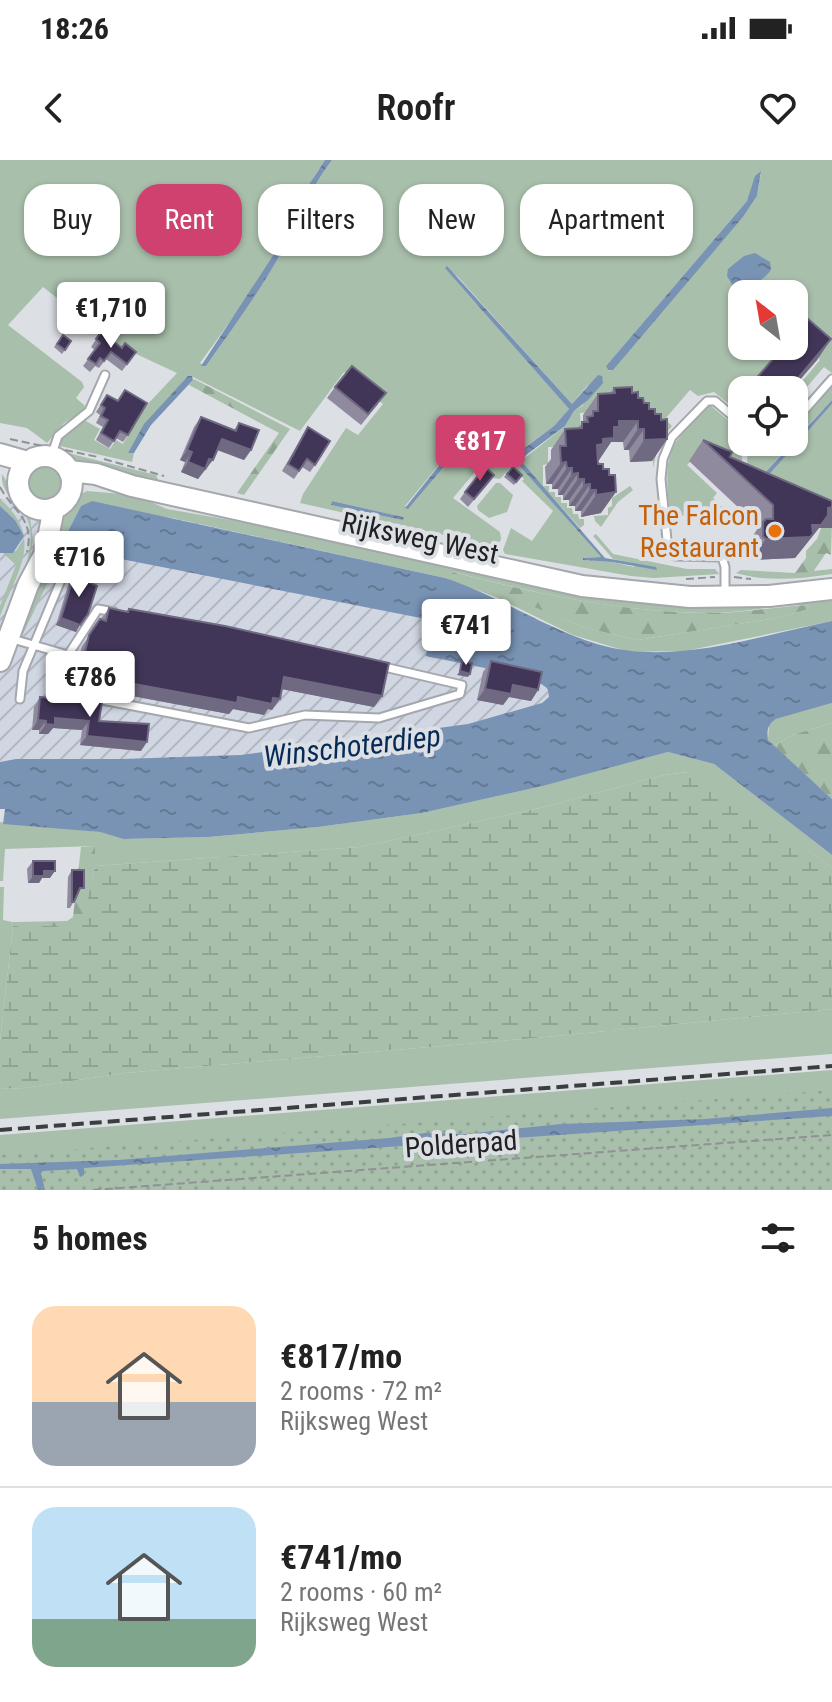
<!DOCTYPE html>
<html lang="en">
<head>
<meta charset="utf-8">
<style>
  :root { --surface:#fff; --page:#f2f2f2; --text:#222; --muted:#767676; --line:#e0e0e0; --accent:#cf426f }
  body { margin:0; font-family:"Roboto Condensed",sans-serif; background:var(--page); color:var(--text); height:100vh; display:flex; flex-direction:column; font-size:30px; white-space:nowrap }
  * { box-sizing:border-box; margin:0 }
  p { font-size:26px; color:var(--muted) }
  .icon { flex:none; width:44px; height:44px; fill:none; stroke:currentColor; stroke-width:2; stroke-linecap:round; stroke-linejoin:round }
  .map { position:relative; height:1030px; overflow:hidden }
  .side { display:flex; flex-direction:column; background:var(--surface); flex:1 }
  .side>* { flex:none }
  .banner { position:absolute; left:24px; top:24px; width:784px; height:72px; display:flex; gap:16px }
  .needle { width:52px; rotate:329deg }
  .buttons { position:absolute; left:728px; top:120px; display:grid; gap:16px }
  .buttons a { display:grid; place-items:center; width:80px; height:80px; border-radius:16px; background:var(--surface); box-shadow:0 2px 6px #0004; font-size:40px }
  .price { position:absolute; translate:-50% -68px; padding:0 18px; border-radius:8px; background:#fff; color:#222; font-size:26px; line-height:52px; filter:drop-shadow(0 2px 4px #0008) }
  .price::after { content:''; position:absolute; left:50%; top:48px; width:24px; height:18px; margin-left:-12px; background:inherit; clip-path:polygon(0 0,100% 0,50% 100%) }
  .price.current { background:var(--accent); color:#fff }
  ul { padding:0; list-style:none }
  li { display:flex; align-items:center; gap:24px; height:200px; padding:0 32px }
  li+li { border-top:2px solid var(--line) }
  li span { display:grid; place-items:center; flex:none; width:224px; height:160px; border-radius:24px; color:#555 }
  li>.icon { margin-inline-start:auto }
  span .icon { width:96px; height:96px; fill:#fffc; stroke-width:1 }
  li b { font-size:34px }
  h2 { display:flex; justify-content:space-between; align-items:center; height:96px; padding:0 32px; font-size:34px }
  .tag { padding:0 28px; border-radius:24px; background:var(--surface); box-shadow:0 2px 6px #0004; font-size:28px; line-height:72px }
  .tag.current { background:var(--accent); color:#fff }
  .status { display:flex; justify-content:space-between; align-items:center; height:56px; padding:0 40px; background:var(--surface); direction:ltr }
  .status svg { height:22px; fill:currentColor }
  header { display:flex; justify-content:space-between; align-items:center; height:104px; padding:0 32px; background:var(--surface); font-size:36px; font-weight:600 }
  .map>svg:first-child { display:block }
</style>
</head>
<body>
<div class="status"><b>18:26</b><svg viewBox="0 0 49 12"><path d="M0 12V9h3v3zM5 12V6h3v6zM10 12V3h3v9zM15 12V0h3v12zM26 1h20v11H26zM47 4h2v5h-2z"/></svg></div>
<header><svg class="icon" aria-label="back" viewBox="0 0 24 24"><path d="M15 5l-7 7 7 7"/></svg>Roofr<svg class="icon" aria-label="heart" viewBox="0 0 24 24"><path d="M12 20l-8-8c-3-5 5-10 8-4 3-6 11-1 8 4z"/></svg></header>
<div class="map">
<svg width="832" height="1030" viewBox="0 0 832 1030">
  <defs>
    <pattern id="industrial-furrows" width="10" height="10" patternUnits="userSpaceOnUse" patternTransform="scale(2)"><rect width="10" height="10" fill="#d0d6e2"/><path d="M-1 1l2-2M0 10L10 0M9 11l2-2" fill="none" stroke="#b2b7c2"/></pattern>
    <pattern id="forest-firs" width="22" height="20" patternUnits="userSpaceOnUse" patternTransform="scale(2)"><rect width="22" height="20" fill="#a8bfab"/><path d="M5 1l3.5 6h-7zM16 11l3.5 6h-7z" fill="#90a493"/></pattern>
    <pattern id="wetland-marsh" width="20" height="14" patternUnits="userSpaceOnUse" patternTransform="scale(2)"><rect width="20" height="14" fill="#a8bfab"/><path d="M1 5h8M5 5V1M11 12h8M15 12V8" fill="none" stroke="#90a493"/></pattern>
    <pattern id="park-dots" width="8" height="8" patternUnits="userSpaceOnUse" patternTransform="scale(2)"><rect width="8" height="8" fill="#a8bfab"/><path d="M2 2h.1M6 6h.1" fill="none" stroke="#90a493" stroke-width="1.8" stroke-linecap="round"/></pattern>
    <pattern id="water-ripples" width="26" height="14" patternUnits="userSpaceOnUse" patternTransform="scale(2)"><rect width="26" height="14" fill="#7993b5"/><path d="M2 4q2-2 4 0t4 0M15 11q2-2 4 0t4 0" fill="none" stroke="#637893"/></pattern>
  </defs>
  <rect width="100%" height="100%" fill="#dcdfe4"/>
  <polygon fill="url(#industrial-furrows)" points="0,339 15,339 26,351 41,356 61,352 74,339 373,395 608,529 487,586 0,620"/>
  <g fill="#a8bfab" fill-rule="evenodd">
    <path d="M0 0H325C303 29 292 63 274 94 252 132 226 167 200 203L206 206C233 166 261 128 284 87 301 57 311 27 332 0H832V213L824 207 794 242V231L820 200 818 197 822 193 800 174 794 177V134H742V186H784L746 230H742L735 249 714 232 698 236 690 230 665 259 672 266 659 282 653 308V289L597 252 580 253 581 269 565 287H548V304L543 305V326H549V332H555V337H561V343H567V348H572L573 354H578L579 359H584V365L580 368 523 304 521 301 565 266 574 251 583 245 588 225 572 244 458 117 445 107 569 249 554 266 514 295 465 273 405 346 408 348 468 278 516 302 601 397 583 398V400L612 402 634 407 635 404 613 399 593 376 596 374 613 394 687 409H715L719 414 654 418 631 416 505 394 503 390 511 368 532 381 553 351 522 321 524 319 511 307 500 319 493 318 479 307 453 338 500 372 501 379 498 387 300 343 303 334 346 268 358 275 383 244 344 212 300 271 191 216 128 293H134L132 302 60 286 64 273 84 260 100 269 94 280 110 289 116 280 123 284 144 248 177 213 119 186 43 127 8 165 82 222 84 227 76 238 85 246 81 253 64 263 47 283 27 268 0 263ZM761 13 757 36 743 57 609 211 606 206 747 41ZM332 341 403 357 402 360 331 345Z"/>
    <polygon points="832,225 832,240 794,280 794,270"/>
    <polygon points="832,244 832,362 746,329 748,282 769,288 783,282 792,282 763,315 766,318"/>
    <path d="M707 246H711L742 272V326L693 299 687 305 717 333 713 338 735 360 728 363 726 352 676 356 674 364C668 355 669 345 668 334 664 287 677 279 707 246Z"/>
    <polygon points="60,291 156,315 158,320 155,322 76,307 59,294"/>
    <circle cx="45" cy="323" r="17"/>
    <path d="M2 314 30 358 33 379 28 409 0 478V467C12 436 39 395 28 361 22 343 0 336 2 314Z"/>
    <polygon points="496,323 500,323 513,335 507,352 489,358 478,350 477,346"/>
    <polygon points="630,326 633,330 618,342 601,367 595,361 594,356 608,355 608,348 612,346 612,338"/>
    <path d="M87 331 134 335 167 349 334 378 518 420 832 439V461L685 491 629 492 573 475 498 438 445 418 173 358 81 346 60 387 64 389 22 476 20 474 61 352 77 336ZM454 412C537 434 620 452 706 453 741 454 776 444 810 445L808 449 782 457 638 480 586 468 452 413Z"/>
    <path d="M0 339C44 378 19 408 0 456V446L16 405 3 393 16 391 24 378 15 360 0 346Z"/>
    <path d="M832 409V414C801 419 765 422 736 413L741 410 795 413Z"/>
    <polygon points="832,543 832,563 792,575 774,586 768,580 769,564 776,559"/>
    <polygon points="668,592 714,604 832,695 832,708 705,615 688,612 664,615 540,648 360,687 95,706 95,686 5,689 3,721 0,721 0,662 100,672 123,679 209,677 318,667 422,653 543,626"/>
    <polygon points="0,727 4,727 3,760 12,762 13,766 0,881"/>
    <polygon points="832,849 832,894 0,959 0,929 24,928 125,913 535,878"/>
    <polygon points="832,910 832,948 0,1004 0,975"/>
  </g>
  <g fill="url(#forest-firs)">
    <polygon points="194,219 290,269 244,335 237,333 279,273 189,225"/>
    <polygon points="832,362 831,395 826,393 813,412 795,413 806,398 806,391 817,379 823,363"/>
    <path d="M453 412C536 434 620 452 706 453 741 454 776 446 810 445L808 449 782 457 638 480 586 468 452 414Z"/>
    <polygon points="832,563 832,639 774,586 792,575"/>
    <polygon points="95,686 95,706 83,766 13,766 12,762 67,761 73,757 81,687"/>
  </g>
  <polygon fill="url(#wetland-marsh)" points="689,612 705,614 832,708 832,849 535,878 125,913 24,928 0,929 0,881 13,766 82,766 95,706 360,687 540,648 664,615"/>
  <polygon fill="url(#park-dots)" points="832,930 832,1030 0,1030 0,995"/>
  <g fill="url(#water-ripples)">
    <path d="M325 0H332C311 27 300 57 284 87 262 129 233 167 206 206H201L274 94 300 38Z"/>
    <polygon points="761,11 757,36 743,57 613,210 608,210 606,206 747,41 755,16"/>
    <path d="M755 93 770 102 771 110C761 123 749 128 733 126L727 116 728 109 744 96Z"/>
    <polygon points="447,106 572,244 598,215 602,216 603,223 588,240 574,251 565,266 526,295 522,302 605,398 656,407 657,410 612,402 583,400 583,398 601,397 516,302 468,278 408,349 405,348 465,273 515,295 554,266 569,249 445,108"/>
    <polygon points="188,216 192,216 193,220 151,265 134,293 128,293 144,264"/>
    <polygon points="832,240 832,244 766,318 762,316"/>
    <path d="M92 341 445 418C497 435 544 468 597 484 673 507 757 476 832 461V543L776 559C767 565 767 570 768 580L832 639V695L714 604 668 592 543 626 422 653 318 667 209 677 123 679 100 672 3 664 5 649H0V602L16 599H122L241 595 468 564 542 543 549 537C548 531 549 529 544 526 531 515 447 501 426 496L431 460 60 387 81 346Z"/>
    <polygon points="332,341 403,357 404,358 402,360 331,345"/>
    <polygon points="0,346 15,360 24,376 13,393 0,393"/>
    <polygon points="832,948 832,956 84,1008 84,1015 80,1017 77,1009 43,1011 41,1013 45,1030 38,1030 31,1009 0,1009 0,1004 118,1000 389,978 425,973 465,974 561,964 705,959"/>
  </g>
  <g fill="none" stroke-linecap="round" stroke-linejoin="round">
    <defs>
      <g id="service">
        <polyline points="794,262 832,219"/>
        <polyline points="765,282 776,282"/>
        <polyline points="51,297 58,276 89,251 105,215"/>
        <polyline points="725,435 725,407 722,397 675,396 668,390 661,319 663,299 672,277 707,241 715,241 742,264"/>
        <polyline points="9,478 68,495 60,532 249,568 305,555 379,558 460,534 462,525 380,506"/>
        <polyline points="68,495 98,449 114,452"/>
        <polyline points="20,539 23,511 64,413"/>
      </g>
      <g id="secondary">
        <polyline points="0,294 28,302"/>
        <circle cx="45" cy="323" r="27"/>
        <polyline points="69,311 96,314 132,326 582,426 690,437 769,436 832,429"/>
        <polyline points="0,501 28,425 45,393 54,348"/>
      </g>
    </defs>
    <use href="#service" stroke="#a4a7ac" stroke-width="11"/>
    <use href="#secondary" stroke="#a4a7ac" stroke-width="24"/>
    <g stroke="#8f9195" stroke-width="2" stroke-dasharray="8 4" stroke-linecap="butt">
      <polyline points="10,279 43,286"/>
      <polyline points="65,290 98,297"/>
      <polyline points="104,299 164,316"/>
      <path d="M0 327C13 352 35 358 27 392"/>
      <polyline points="734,417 751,419"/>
      <polyline points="686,419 715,417"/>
      <polyline points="93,1030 832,975"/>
    </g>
    <use href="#service" stroke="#fff" stroke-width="7"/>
    <use href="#secondary" stroke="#fff" stroke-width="20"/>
    <polyline stroke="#3b3d3f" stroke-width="4" stroke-dasharray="12 6" stroke-linecap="butt" points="0,970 832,906"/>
  </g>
  <g fill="#8f8a9e">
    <polygon points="101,172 122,188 136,192 122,211 106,199 99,208 95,206 90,212 83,206 95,190 91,187"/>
    <polygon points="63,175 71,181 62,194 54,187"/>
    <polygon points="831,179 817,200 791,230 748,230 754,221"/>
    <polygon points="335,227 378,244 361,265 327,238"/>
    <polygon points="614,228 632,233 661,260 667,279 652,301 630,302 629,290 624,290 623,282 611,282 599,300 597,300 601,353 581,357 581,351 575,351 575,346 569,346 569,340 563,340 563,335 558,335 558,329 552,329 552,324 546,324 545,307 551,299 551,290 565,269 578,268 583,262 583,255 598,234 610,233"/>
    <polygon points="107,235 128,275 123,282 116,278 109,288 96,280 103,267 96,263 100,255 96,252"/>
    <polygon points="201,257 234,270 239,263 251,290 244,300 217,290 206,310 204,309 198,319 181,312 185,302 180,300 194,267"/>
    <polygon points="308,267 315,305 310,312 302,307 294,319 282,311"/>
    <polygon points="703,280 730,297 832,341 832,368 819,368 795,398 751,400 748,397 748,383 758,368 758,366 689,301"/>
    <polygon points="513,307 522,315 514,325 504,317"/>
    <polygon points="489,322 468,347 460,339 465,332"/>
    <polygon points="75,412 91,423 76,472 56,465 70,419"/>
    <polygon points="109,448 127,451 129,449 382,536 374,547 282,529 272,550 268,549 264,555 233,549 229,554 73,525 82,486"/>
    <polygon points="491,501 538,530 531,541 509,537 503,545 477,540 483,512"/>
    <polygon points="40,537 99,561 141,591 80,585 82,570 53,568 48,574 39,574 39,570 32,570 34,547"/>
    <polygon points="33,701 50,718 42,718 39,723 28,723 27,709"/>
    <polygon points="72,710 79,734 78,734 70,748 67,748 68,717"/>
  </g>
  <g fill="#706982">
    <polygon points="831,179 817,200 791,230 788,230"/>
    <polygon points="619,261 638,261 623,282 611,282 599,300 592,300 597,285"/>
    <polygon points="638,269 644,269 629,290 624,290"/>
    <polygon points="222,279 251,290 244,300 215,289"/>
    <polygon points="667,279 652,301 630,302 644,280"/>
    <polygon points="187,290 192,292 185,302 180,300"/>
    <polygon points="209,299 213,300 198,319 181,312 188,302"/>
    <polygon points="566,302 552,324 546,324 561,303"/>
    <polygon points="567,308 572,308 558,329 552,329"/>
    <polygon points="578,313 563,335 558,335 572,314"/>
    <polygon points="578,319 584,319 569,340 563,340"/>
    <polygon points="590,324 575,346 569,346 584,325"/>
    <polygon points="590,330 596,330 581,351 575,351"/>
    <polygon points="616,332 601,353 581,357 596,335"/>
    <polygon points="832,347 832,368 819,368 795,398 751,400 766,379 812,365 828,348"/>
    <polygon points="61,458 80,465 76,472 56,465"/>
    <polygon points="460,511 470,514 468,517 457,515"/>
    <polygon points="80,514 238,537 273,538 280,539 272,550 268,549 264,555 233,549 229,554 73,525"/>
    <polygon points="284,517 382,536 374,547 276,528"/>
    <polygon points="513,525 538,530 531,541 509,537 503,545 477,540 485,529"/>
    <polygon points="55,558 89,561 82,570 53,568 48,574 39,574 46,564"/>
    <polygon points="38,560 46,561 39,570 32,570"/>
    <polygon points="87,576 147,582 141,591 80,585"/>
    <polygon points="44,711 55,711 50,718 42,718 39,723 28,723 33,716"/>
  </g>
  <g fill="#423658" stroke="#706982" stroke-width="2">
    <polygon points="808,159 831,179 788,230 758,230 760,227 754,221 784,186 794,186 794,175"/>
    <polygon points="101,172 122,188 125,183 136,192 127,204 111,192 104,201 100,198 96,204 88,199 100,183 96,179"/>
    <polygon points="63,175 71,181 65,190 57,184"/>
    <polygon points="352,206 386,233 368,254 335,227"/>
    <polygon points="632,227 632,233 638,232 638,238 643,238 644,243 649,243 649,249 655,249 655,254 661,254 661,260 667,259 667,279 644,280 644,269 638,269 638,261 619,261 619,267 614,267 614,278 603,279 603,284 597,285 598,304 603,304 603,309 609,309 609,315 615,315 616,332 596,335 596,330 590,330 590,324 584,325 584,319 578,319 578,313 572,314 572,308 567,308 566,302 561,303 560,286 566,286 565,269 582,268 582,262 588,262 587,257 593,256 593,251 598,251 598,234 615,233 614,228"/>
    <polygon points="125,230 147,243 128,275 120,271 114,281 101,273 108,260 101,256 105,248 101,245 107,235 118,241"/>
    <polygon points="201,257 236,271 239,263 259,270 251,290 222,279 213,300 209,299 205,309 188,302 192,292 187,290"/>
    <polygon points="308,267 330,281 315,305 307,299 299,311 288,304"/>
    <polygon points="703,280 732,292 730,297 832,341 832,347 828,348 828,355 821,365 812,365 813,374 810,377 766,379 763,376 763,362 766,359 773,359 773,345"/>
    <polygon points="485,307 494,315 474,339 465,332"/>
    <polygon points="513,307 522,315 516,322 507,314"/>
    <polygon points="75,412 93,419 91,423 97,426 88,454 80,465 61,458"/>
    <polygon points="109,448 128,452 129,449 225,466 389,503 382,536 284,517 280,539 273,538 272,544 238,537 237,543 80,514 89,475 100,459 106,461"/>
    <polygon points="462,501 472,503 470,514 460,511"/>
    <polygon points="491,501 542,512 538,530 513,525 511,534 485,529"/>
    <polygon points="40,537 102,542 99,561 149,564 147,582 87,576 89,561 55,558 55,565 46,564 46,561 38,560"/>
    <polygon points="33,701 55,701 55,711 44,711 44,716 33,716"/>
    <polygon points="72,710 84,710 84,728 80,728 74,742 72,742"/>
  </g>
  <circle fill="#e8710a" stroke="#dcdfe4" stroke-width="3" cx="775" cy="371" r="8"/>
  <g text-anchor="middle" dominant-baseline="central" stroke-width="8" stroke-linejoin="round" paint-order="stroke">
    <g font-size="28" fill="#c56008" stroke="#dcdfe4" text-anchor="end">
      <text x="759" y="355">The Falcon<tspan x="759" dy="32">Restaurant</tspan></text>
    </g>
    <g font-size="28" fill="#202123" stroke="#dcdfe4">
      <text transform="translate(420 378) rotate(12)">Rijksweg West</text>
      <text transform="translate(461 984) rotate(-4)">Polderpad</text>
    </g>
    <g font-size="30" font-style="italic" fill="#052a56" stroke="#dcdfe4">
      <text transform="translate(352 586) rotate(-7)">Winschoterdiep</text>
    </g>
  </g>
</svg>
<div class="buttons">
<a><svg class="needle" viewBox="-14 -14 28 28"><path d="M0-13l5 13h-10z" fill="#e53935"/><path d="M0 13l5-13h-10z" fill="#767676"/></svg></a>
<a><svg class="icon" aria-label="locate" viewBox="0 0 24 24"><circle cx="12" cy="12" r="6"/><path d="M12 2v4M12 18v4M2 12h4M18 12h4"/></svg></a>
</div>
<b class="price" style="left:111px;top:190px">€1,710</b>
<b class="price current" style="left:480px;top:323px">€817</b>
<b class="price" style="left:79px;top:439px">€716</b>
<b class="price" style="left:466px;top:507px">€741</b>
<b class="price" style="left:90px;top:559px">€786</b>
<div class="banner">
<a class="tag">Buy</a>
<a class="tag current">Rent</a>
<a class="tag">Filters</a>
<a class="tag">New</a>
<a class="tag">Apartment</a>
</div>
</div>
<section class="side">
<h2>5 homes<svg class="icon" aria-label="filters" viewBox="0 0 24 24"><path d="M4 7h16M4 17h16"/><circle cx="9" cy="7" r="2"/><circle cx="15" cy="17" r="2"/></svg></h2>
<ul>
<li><span style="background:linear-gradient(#ffd9b3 60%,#9aa5b1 0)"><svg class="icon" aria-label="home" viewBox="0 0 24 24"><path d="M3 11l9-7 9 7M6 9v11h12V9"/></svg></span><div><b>€817/mo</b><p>2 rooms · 72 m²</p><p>Rijksweg West</p></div></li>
<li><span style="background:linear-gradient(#bfe0f5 70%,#7fa58c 0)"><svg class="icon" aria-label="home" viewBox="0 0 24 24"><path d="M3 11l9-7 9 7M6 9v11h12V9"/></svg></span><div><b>€741/mo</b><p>2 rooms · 60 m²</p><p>Rijksweg West</p></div></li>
</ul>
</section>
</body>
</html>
